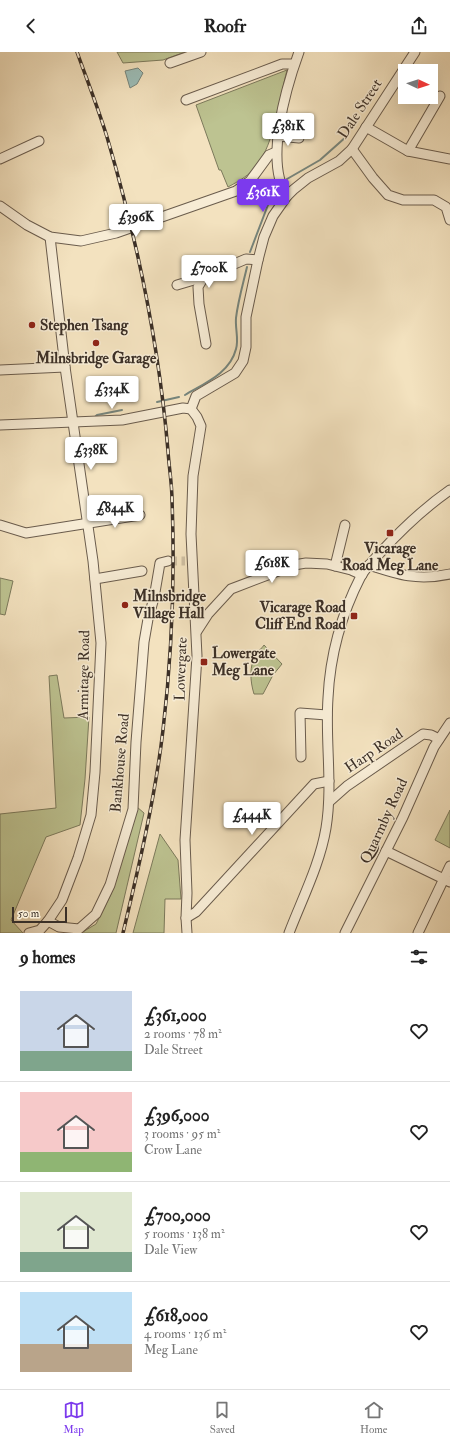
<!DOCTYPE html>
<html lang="en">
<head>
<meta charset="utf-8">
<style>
  :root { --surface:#fff; --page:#f6f6f6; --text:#222; --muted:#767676; --line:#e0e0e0; --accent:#7c3aed }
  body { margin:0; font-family:"IM FELL Double Pica",serif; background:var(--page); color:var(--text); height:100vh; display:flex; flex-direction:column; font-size:15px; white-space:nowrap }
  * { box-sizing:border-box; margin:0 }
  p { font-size:13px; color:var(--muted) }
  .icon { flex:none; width:22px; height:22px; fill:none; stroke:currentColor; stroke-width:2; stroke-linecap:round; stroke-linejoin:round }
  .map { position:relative; height:881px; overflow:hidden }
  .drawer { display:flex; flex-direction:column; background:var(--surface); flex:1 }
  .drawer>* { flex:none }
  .needle { width:26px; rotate:94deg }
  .controls { position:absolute; left:398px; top:12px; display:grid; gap:8px }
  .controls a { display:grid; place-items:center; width:40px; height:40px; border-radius:0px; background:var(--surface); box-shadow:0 4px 16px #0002; font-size:20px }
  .scale { position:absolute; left:12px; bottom:10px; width:55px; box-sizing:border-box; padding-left:4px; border:2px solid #3c3027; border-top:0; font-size:11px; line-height:14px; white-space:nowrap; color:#3c3027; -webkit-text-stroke:3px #f7ecd5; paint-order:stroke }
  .price { position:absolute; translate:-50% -34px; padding:0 9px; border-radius:4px; background:#fff; color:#222; font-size:13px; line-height:26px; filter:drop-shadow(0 1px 2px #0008) }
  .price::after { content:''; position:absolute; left:50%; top:24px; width:12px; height:9px; margin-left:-6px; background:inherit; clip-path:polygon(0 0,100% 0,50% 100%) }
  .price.on { background:var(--accent); color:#fff }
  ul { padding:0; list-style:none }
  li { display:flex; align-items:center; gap:12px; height:100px; padding:0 20px }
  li+li { border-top:1px solid var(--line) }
  li span { display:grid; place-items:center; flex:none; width:112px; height:80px; border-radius:0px; color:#555 }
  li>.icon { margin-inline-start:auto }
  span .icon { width:48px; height:48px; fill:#fffc; stroke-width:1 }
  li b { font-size:17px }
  h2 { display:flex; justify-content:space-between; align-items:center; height:48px; padding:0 20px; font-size:17px }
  header { display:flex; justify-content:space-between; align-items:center; height:52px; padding:0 20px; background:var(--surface); font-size:18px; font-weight:700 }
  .menu { display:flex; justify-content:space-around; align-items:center; height:56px; border-top:1px solid var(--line); background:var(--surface); font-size:11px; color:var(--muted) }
  .menu a { display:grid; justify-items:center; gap:2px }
  .menu .on { color:var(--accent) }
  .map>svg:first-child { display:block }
</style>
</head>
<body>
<header><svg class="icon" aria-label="back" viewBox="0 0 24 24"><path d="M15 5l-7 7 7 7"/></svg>Roofr<svg class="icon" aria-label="share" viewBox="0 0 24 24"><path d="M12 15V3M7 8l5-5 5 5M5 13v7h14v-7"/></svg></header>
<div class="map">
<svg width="450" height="881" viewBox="0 0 450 881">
  <rect width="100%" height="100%" fill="#f3e2bf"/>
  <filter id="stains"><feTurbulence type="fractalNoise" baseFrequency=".005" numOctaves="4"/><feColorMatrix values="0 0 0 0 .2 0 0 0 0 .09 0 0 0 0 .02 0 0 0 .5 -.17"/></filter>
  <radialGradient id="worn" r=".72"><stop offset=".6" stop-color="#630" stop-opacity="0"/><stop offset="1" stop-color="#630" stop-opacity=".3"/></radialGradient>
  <g fill="#bdc391" stroke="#7c7a5c">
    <polygon points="117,0 185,0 163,8 123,11"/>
    <path d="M287 18C280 45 274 92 257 113 250 123 239 129 228 135L221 118H219L196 53Z"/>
    <polygon points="0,526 13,529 5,563 0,562"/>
    <path d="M264 593 282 612 273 623 263 642H254C250 629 249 614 256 602 258 598 262 597 264 593Z"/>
    <polygon points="57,623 64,666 89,665 85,727 80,773 46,785 11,868 23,881 0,881 0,762 56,756 49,624"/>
    <polygon points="137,755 144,761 116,881 81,881 96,872 111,842"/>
    <polygon points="450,758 450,796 435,788"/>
    <polygon points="160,782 178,808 181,847 165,847 164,881 133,881"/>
  </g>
  <polygon fill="#9cbdb7" stroke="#76857d" points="138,16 143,21 137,32 130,36 125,19"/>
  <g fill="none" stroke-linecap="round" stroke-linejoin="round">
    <g stroke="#76857d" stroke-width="2">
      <polyline points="287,127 320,108 347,84"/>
      <polyline points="250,200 271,145 276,139"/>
      <path d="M185 343C205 331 230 321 236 297 239 287 235 276 236 266 238 249 243 232 247 215"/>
      <polyline points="157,350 179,345"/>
      <polyline points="95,365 97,363 122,358"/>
    </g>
    <polyline stroke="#cebea1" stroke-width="9" stroke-dasharray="9 4.5" stroke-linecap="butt" points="168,509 185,509"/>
    <defs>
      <g id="minor">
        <polyline points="170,11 201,0"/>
        <polyline points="186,48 282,12 294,12"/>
        <polyline points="366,75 408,99 450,107"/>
        <polyline points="278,84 299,86"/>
        <polyline points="352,97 373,126 388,143 403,148 434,148 446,155 450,168"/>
        <polyline points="408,99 440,44"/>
        <polyline points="0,107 39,89"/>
        <path d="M287 144C264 110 286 36 299 0"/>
        <polyline points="0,154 27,173 50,185 81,189 116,181 236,139 250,129 269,103 276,100"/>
        <polyline points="177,233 204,225"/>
        <polyline points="206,292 199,252 198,235 204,225 246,207 258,208"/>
        <polyline points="0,318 65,315"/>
        <polyline points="191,357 196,344 235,321 243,309 246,295 246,265 258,208 264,185 273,164 287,144 293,138 308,126 339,109 352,97 415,0"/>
        <polyline points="0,373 122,368 183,356 191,357"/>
        <polyline points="0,473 26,481 140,463"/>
        <path d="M369 513C399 523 418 529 450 522"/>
        <polyline points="335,514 345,473"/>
        <polyline points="95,527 142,519"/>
        <polyline points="197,579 208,562 231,537 294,513 306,511 327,512 351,518 362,523"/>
        <polyline points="301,705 300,661 327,663"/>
        <polyline points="329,750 347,734 423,682 431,683 439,687"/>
        <polyline points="386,799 450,830"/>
        <polyline points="186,866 196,860 314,732 329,729"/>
        <polyline points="48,869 59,875 79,877 96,862 110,833 133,757 136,690 144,590 148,567 154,546 160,511 168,509"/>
        <polyline points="29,881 40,878 48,869 62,848 78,806 91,763 95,720 101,591 93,509 65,315 50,185"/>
        <polyline points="187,881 186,866 187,841 185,788 197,604 191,482 193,424 201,374 197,365 191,357"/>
        <path d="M289 881C302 847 320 812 326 776 333 733 325 689 328 646 330 604 342 561 361 524 366 515 374 508 380 501 401 478 424 456 450 438"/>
        <polyline points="345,881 403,765 434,695 450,671"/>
        <polyline points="418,881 450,814"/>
      </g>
    </defs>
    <use href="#minor" stroke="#6a5c4d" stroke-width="11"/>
    <use href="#minor" stroke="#f7ecd5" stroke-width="9"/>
    <defs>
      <path id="rail" d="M77 0C87 28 98 56 107 85 137 187 159 293 168 399 169 415 172 432 172 448 175 524 172 602 163 678 155 746 139 814 123 881"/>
    </defs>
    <use href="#rail" stroke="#3c3027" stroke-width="3.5"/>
    <use href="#rail" stroke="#f7ecd5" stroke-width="2" stroke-dasharray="6" stroke-linecap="butt"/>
  </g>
  <g fill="#8f2418" stroke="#f7ecd5" stroke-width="1.5">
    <circle cx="32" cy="273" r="4"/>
    <circle cx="96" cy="291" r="4"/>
    <rect x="386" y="477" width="8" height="8" rx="2"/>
    <circle cx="125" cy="553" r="4"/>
    <rect x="350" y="560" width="8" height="8" rx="2"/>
    <rect x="200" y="606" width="8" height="8" rx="2"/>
  </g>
  <g text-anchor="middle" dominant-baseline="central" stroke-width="3" stroke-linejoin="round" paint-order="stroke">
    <g font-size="15" fill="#3c3027" stroke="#f7ecd5">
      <text transform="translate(360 57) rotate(-57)">Dale Street</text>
      <text transform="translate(181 617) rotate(-88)">Lowergate</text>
      <text transform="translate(84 623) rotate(-89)">Armitage Road</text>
      <text transform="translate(374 699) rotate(-34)">Harp Road</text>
      <text transform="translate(120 711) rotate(-85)">Bankhouse Road</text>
      <text transform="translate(384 769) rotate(-65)">Quarmby Road</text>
    </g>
    <g font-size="15" font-weight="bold" fill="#3c3027" stroke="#f7ecd5" text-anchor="start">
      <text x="40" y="273">Stephen Tsang</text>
      <text x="96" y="306" text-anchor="middle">Milnsbridge Garage</text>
      <text x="390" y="496" text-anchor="middle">Vicarage<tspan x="390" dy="17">Road Meg Lane</tspan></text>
      <text x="133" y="544">Milnsbridge<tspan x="133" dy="17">Village Hall</tspan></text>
      <text x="346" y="555" text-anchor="end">Vicarage Road<tspan x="346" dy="17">Cliff End Road</tspan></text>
      <text x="212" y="601">Lowergate<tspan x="212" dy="17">Meg Lane</tspan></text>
    </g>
  </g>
  <rect width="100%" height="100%" filter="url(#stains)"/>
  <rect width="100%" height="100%" fill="url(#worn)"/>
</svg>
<div class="controls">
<a><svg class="needle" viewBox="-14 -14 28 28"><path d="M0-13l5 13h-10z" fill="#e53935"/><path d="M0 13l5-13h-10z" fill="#767676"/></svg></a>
</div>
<div class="scale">50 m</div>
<b class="price" style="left:288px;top:95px">£381K</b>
<b class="price on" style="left:263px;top:161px">£361K</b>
<b class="price" style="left:136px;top:186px">£396K</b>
<b class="price" style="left:209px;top:237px">£700K</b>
<b class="price" style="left:112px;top:358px">£334K</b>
<b class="price" style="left:91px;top:419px">£338K</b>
<b class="price" style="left:115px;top:477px">£844K</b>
<b class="price" style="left:272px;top:532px">£618K</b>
<b class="price" style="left:252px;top:784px">£444K</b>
</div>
<section class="drawer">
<h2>9 homes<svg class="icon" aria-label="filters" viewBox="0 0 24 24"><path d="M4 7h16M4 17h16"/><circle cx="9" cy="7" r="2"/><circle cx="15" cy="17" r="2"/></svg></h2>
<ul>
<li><span style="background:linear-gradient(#c9d6e8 75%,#7fa58c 0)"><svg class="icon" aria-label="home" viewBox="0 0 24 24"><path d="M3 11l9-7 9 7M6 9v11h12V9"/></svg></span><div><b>£361,000</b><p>2 rooms · 78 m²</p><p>Dale Street</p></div><svg class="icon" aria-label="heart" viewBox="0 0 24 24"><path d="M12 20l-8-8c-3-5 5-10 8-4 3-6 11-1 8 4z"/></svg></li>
<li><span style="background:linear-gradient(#f6c9c9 75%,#8fb573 0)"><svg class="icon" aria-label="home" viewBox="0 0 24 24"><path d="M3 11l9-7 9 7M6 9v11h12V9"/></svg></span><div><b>£396,000</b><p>3 rooms · 95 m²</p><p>Crow Lane</p></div><svg class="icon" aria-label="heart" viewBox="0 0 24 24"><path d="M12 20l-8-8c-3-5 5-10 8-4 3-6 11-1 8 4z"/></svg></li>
<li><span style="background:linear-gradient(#dfe7d0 75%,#7fa58c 0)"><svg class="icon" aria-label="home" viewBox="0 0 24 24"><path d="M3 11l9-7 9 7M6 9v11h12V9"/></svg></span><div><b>£700,000</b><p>5 rooms · 138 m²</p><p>Dale View</p></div><svg class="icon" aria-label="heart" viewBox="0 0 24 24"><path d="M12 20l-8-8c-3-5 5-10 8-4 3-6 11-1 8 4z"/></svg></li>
<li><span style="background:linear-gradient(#bfe0f5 65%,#b9a48a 0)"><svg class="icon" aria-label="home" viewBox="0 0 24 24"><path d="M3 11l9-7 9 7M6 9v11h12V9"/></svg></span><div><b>£618,000</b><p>4 rooms · 136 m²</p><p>Meg Lane</p></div><svg class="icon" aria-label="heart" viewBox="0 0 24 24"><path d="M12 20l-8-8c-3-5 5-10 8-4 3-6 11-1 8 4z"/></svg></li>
</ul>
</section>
<nav class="menu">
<a class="on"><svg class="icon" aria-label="map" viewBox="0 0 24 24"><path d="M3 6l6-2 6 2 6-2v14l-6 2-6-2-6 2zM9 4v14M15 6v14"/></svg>Map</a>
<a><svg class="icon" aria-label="saved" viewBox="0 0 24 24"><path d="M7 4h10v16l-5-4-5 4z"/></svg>Saved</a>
<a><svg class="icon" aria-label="home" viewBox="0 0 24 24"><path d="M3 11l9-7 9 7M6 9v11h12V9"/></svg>Home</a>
</nav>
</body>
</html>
